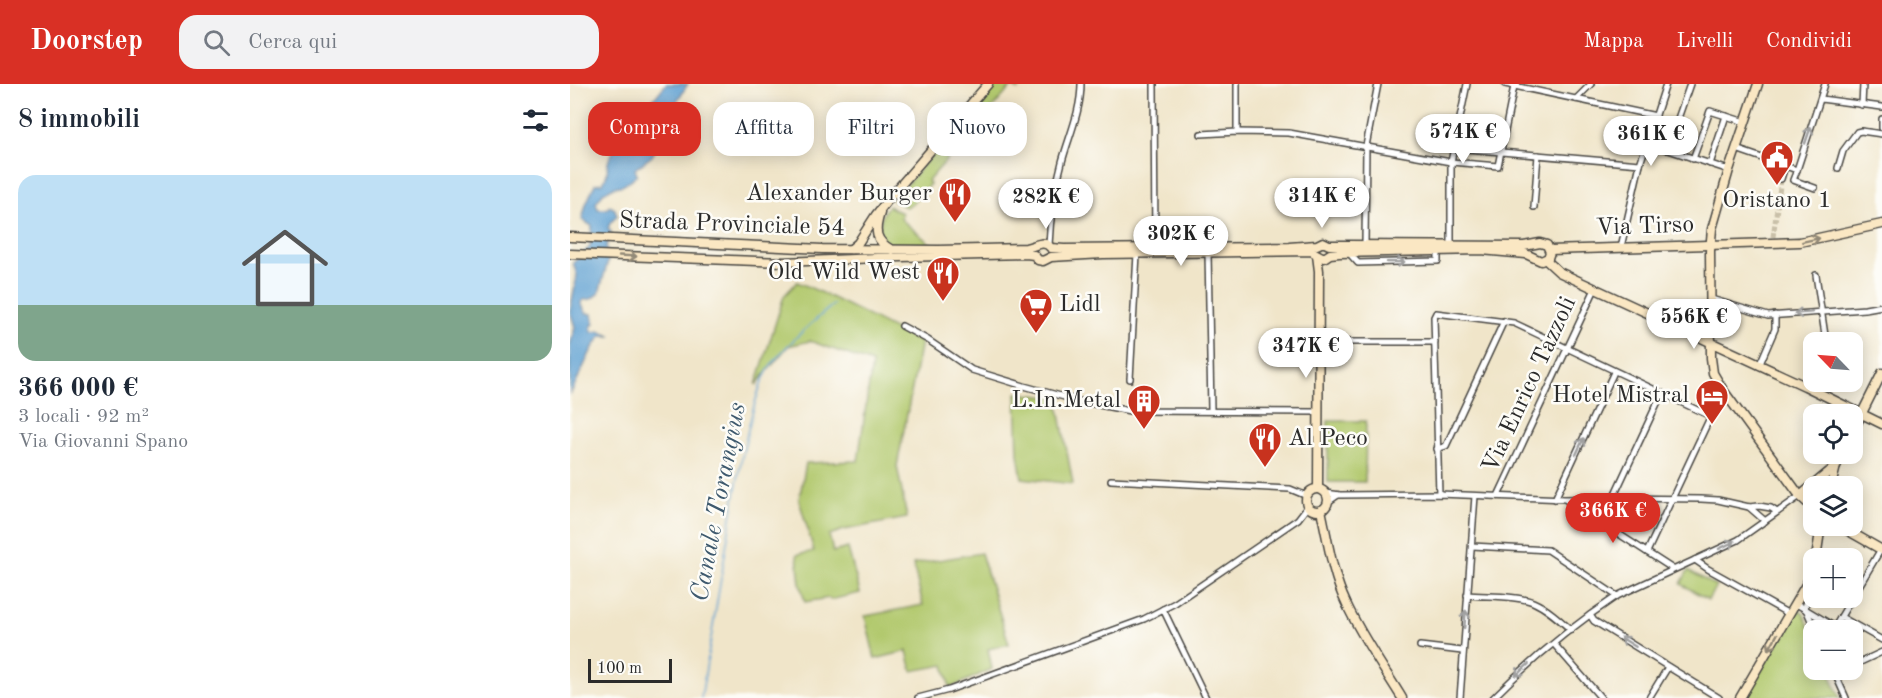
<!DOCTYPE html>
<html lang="it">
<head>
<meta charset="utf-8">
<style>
  :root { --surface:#fff; --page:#f2f2f3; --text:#1f2937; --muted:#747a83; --accent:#d93025 }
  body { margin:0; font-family:"Old Standard TT",serif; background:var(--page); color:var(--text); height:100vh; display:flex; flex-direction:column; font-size:22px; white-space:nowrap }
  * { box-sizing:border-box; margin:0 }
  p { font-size:20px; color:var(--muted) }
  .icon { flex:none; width:33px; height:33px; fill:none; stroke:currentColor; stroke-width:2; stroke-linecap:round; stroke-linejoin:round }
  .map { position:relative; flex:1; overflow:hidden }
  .side { display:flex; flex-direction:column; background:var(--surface); width:570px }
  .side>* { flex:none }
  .top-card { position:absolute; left:18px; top:18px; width:570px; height:54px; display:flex; gap:12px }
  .needle { width:39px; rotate:295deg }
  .buttons { position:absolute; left:1233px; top:248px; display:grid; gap:12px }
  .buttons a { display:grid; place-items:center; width:60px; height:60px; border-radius:12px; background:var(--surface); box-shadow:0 3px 15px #0003; font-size:30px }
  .scale { position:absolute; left:18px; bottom:15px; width:84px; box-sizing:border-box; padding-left:6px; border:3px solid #2b2b2b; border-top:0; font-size:16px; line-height:21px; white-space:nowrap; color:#2b2b2b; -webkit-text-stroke:4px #fdfcf7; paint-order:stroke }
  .price { position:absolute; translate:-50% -51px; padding:0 14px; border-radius:21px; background:#fff; color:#222; font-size:20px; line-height:39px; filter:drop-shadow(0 2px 3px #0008) }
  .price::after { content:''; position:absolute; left:50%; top:36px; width:18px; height:14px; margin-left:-9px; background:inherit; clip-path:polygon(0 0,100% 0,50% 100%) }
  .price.on { background:var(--accent); color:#fff }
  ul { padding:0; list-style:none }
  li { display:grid; align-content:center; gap:12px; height:318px; padding:0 18px }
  li span { display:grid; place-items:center; height:186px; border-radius:18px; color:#555 }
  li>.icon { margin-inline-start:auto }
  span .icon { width:108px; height:108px; fill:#fffc; stroke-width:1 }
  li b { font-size:26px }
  h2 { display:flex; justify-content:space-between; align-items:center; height:72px; padding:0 18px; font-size:26px }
  .pill { padding:0 21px; border-radius:18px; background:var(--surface); box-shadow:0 3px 15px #0003; font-size:21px; line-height:54px }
  .pill.on { background:var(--accent); color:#fff }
  header { display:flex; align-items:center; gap:36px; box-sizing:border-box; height:84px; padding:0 30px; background:var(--accent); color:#fff }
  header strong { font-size:28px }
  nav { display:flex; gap:33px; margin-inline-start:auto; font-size:21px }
  .search { width:420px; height:54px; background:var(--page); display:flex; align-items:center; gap:15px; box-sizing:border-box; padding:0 21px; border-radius:18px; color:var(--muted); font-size:22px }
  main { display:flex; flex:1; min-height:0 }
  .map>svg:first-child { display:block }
</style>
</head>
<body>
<header>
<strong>Doorstep</strong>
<div class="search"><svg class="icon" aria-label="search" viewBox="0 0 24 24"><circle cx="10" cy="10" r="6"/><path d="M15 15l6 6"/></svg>Cerca qui</div>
<nav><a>Mappa</a><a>Livelli</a><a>Condividi</a></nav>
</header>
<main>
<section class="side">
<h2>8 immobili<svg class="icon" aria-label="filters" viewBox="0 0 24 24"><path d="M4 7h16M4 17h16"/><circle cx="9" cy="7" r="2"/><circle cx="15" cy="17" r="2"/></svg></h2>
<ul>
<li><span style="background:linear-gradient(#bfe0f5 70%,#7fa58c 0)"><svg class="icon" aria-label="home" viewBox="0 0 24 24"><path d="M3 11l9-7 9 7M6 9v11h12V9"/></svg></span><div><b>366 000 €</b><p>3 locali · 92 m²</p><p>Via Giovanni Spano</p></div></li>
</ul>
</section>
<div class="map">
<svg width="1312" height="614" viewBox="0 0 1312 614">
  <rect width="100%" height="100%" fill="#fdfcf7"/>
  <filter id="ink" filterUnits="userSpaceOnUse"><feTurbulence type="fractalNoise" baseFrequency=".0167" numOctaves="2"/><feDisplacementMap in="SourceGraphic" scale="12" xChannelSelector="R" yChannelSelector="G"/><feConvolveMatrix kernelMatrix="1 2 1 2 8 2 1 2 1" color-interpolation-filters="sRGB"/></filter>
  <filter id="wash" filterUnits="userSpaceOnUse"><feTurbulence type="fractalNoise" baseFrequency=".008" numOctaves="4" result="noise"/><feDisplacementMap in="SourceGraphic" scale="24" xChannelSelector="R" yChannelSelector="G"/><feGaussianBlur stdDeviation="1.35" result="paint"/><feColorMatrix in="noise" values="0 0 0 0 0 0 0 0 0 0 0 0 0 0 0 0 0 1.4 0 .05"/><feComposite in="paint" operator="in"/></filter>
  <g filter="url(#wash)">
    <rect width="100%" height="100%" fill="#f0e5c9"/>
    <g fill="#b2c96e" stroke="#6e7a4c" stroke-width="1.5">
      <polygon points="422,0 453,0 448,6 442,2 358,97 360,100 342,120 336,123 323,117"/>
      <path d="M318 122 332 129 331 135 364 163C347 163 308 170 310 144 310 135 312 129 318 122Z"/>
      <path d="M227 198C270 215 309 239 351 258L327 382 337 434 274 446 259 451 263 468 278 464 290 509 260 516 259 514 235 518 230 500 227 471 244 467 229 416 236 379 288 377 302 279 240 257 218 262 186 301 214 212Z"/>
      <polygon points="446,309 487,314 503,400 452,394 448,370"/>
      <polygon points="758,337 796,337 795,398 758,398"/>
      <polygon points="411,469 439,560 418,565 422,585 380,604 374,581 342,587 337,567 305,575 295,532 353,521 343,480"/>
      <polygon points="1118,486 1146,502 1138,516 1111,500"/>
      <polygon points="1225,525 1233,528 1243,552 1244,585 1258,585 1270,614 1176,614"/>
    </g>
    <polygon fill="#5ea0d2" stroke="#44667e" stroke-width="1.5" points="96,0 118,0 107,17 94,27 87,41 93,52 82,72 65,85 67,91 54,101 44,103 33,109 26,119 28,125 36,125 40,122 45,125 47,132 40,139 38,145 41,147 36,163 38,177 29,209 21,215 13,216 11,219 16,229 22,230 24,239 21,243 22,248 31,247 40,252 31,252 22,265 0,311 0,262 5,243 0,227 7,191 3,179 20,163 22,142 12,136 16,120 25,100 33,99 37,90 38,78 54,46 63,40"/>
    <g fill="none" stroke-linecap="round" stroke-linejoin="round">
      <path stroke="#5ea0d2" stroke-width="1.5" d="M131 614C142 548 153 482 164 416 169 386 175 356 183 326 187 313 190 299 197 288 210 265 244 237 264 220"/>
    </g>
  </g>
  <g filter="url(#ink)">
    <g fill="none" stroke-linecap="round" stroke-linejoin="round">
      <polyline stroke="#c9c0a9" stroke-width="5" stroke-dasharray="5 2.5" stroke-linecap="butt" points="1203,153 1211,95"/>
      <defs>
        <g id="street">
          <polyline points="584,0 585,164"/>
          <polyline points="667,0 667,48"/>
          <polyline points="935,0 1086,32"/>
          <polyline points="1006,15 1021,0"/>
          <polyline points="1251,15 1312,23"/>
          <polyline points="1292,21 1293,0"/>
          <polyline points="1312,35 1312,44"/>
          <polyline points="631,50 667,48 719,49 881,78 928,82 944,2 946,0"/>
          <polyline points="1077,59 1159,86"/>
          <polyline points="885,64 1070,80"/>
          <polyline points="1166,65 1227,86 1255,0"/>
          <polyline points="1097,66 1120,0"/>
          <polyline points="1123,75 1140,27 1175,38"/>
          <polyline points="1140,80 1156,32"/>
          <polyline points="1268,84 1273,67 1287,48 1291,47 1312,50"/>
          <polyline points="1227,86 1223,96 1245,104"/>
          <polyline points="1211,95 1215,82"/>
          <polyline points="964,123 968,71"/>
          <path d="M479 161C480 134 485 104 492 78 499 52 511 27 511 0"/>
          <polyline points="795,161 796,62 808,0"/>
          <polyline points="881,162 881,78 897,0"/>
          <polyline points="1051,163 1070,80 1096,0"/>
          <polyline points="638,169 641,326"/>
          <polyline points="779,169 788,179 868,177 868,166"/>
          <polyline points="1246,191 1256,258"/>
          <polyline points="1141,215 1198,232 1295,225 1312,222"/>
          <polyline points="332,242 358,256 402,286 454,302 509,317 560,327 749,328"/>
          <polyline points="749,258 865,258"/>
          <polyline points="1189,282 1205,245 1205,231"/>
          <polyline points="560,295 567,170"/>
          <polyline points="1235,302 1244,284"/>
          <polyline points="867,365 876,362 934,237"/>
          <polyline points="541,396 720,405 737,412"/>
          <polyline points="756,409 770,411 869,410 995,415 1043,414 1131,415 1148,416 1179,423 1189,422 1201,424 1207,428"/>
          <polyline points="869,410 864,233 866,229 944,239 1140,332"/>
          <polyline points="928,412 1025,205"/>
          <polyline points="1043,414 1092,309"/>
          <polyline points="985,415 1044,288"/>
          <polyline points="996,416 1103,485"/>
          <polyline points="758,418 768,411"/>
          <polyline points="1179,423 1195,437"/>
          <polyline points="902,462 978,466 1047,512"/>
          <polyline points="1077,468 1153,306"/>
          <polyline points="1125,476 1138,485 1219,530"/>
          <path d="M897 511C916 513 945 511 963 518 977 524 990 536 1001 546"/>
          <polyline points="1225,519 1265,543"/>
          <polyline points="1235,524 1242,494"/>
          <polyline points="593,525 636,614"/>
          <polyline points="1236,525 1245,546"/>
          <polyline points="1020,531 1024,537 1149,614"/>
          <polyline points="1271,533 1312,556"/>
          <polyline points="1263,546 1311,465"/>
          <polyline points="984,560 1031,614"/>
          <polyline points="850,562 892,567"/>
          <polyline points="1282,582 1312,568"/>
          <polyline points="1263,585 1276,614"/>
          <polyline points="1265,590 1276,585"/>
          <polyline points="348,614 379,606 574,535 605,519 728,435 738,422"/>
          <polyline points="890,614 905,412"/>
          <path d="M923 614C961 576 1002 542 1047 512L1168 456 1230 412"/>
          <polyline points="1079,614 1098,583"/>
        </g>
        <g id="secondary">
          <polyline points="1188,0 1159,86 1142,145 1140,167 1141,274 1143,289 1153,306 1230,412 1244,425"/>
          <path d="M310 129C304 147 305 157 322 166"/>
          <path d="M0 153 252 165 369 166 456 164C466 162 474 155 481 164L494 165 719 163 747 161 753 158 759 161H778L954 162 970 159 977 161 980 168 978 174 971 177 956 170 911 166 769 169 760 170 754 174 741 167 533 170 481 173 473 177 468 176 464 171 456 170 330 173 214 178 0 170"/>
          <polyline points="281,165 288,159 306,131 317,117 418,0"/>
          <polyline points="980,166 1230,158 1312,140"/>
          <polyline points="747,171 749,187 748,405"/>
          <polyline points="976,176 989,188 1235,302 1312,340"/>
          <polyline points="1282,349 1312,289"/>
          <polyline points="1261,402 1266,382 1272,369"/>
          <circle cx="747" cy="416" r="11"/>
          <polyline points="1230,412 1266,382"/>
          <path d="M751 426C758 457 762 490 776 519 791 552 813 583 832 614"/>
          <polyline points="1268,441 1312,466"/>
          <polyline points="1246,474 1251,441"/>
          <polyline points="1170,614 1244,487"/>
        </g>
      </defs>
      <use href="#street" stroke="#494743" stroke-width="8"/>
      <use href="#secondary" stroke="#494743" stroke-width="11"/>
      <use href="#street" stroke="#fff" stroke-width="5"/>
      <use href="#secondary" stroke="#fae7c3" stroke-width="8"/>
    </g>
    <defs><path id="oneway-shaft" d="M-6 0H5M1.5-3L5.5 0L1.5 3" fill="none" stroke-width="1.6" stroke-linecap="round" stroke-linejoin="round" transform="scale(1.5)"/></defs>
    <g stroke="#a0a0a0">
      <use href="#oneway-shaft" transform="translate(1238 51) rotate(-71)"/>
      <use href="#oneway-shaft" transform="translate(826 178) rotate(-1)"/>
      <use href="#oneway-shaft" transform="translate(1233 229) rotate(175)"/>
      <use href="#oneway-shaft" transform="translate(1010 362) rotate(-65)"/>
      <use href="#oneway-shaft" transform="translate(1157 461) rotate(-26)"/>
      <use href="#oneway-shaft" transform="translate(895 535) rotate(-85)"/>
      <use href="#oneway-shaft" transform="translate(1058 558) rotate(-148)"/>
      <use href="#oneway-shaft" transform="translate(952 586) rotate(138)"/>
    </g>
    <g stroke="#928977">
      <use href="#oneway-shaft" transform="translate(1241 156) rotate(-12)"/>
      <use href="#oneway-shaft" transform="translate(58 172) rotate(3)"/>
      <use href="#oneway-shaft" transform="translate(1203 558) rotate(119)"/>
    </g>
  </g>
  <defs>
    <symbol id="civic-pin" viewBox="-11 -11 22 30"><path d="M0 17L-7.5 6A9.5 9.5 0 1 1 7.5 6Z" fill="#c8321e" stroke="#fdfcf7"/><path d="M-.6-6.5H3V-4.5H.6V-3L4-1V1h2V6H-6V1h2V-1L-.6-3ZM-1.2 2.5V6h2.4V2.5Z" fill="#fff"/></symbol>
    <symbol id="restaurant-pin" viewBox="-11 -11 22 30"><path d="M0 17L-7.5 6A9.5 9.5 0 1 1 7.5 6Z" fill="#c8321e" stroke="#fdfcf7"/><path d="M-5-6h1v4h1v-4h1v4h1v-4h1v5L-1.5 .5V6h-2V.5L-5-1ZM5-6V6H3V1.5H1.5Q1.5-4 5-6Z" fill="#fff"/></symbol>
    <symbol id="supermarket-pin" viewBox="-11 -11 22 30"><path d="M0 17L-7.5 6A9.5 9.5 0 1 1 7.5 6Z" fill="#c8321e" stroke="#fdfcf7"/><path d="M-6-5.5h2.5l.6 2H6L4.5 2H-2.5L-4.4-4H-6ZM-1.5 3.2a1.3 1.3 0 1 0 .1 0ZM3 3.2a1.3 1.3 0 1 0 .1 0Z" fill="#fff"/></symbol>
    <symbol id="hotel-pin" viewBox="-11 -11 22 30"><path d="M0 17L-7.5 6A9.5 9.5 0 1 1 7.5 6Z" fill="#c8321e" stroke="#fdfcf7"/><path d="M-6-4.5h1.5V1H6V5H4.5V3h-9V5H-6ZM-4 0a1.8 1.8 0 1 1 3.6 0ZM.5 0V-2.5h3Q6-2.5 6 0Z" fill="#fff"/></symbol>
    <symbol id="building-pin" viewBox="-11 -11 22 30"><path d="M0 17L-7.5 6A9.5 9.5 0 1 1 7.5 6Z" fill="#c8321e" stroke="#fdfcf7"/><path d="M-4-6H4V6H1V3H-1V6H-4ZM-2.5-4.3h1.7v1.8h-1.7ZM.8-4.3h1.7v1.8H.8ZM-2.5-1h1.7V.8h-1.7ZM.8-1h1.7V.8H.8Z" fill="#fff"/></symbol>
  </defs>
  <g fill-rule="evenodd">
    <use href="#civic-pin" x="1188" y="54" width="38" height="52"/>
    <use href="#restaurant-pin" x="366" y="91" width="38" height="52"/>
    <use href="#restaurant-pin" x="354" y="170" width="38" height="52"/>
    <use href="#supermarket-pin" x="447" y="202" width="38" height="52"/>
    <use href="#hotel-pin" x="1123" y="293" width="38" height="52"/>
    <use href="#building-pin" x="555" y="298" width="38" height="52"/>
    <use href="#restaurant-pin" x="676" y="336" width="38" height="52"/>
  </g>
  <g text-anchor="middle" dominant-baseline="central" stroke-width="5" stroke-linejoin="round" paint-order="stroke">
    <g font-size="24" fill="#2b2b2b" stroke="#fdfcf7" text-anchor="end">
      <text x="362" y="110">Alexander Burger</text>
      <text x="1207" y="117" text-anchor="middle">Oristano 1</text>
      <text x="350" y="189">Old Wild West</text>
      <text x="489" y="221" text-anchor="start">Lidl</text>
      <text x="1119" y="312">Hotel Mistral</text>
      <text x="551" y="317">L.In.Metal</text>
      <text x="718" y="355" text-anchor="start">Al Peco</text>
    </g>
    <g font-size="24" fill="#2b2b2b" stroke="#fdfcf7">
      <text transform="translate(162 141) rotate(2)">Strada Provinciale 54</text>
      <text transform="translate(1075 143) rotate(-2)">Via Tirso</text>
      <text transform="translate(960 301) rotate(-65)">Via Enrico Tazzoli</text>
    </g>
    <g font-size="26" font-style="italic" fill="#3f5a6e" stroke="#fdfcf7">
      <text transform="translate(149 418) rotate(-79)">Canale Torangius</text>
    </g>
  </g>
</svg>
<div class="buttons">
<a><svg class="needle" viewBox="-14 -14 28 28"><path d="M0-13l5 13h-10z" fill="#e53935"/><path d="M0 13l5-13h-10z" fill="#747a83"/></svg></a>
<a><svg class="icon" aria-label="locate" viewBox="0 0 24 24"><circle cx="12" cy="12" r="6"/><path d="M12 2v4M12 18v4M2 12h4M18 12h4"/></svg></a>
<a><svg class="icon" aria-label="layers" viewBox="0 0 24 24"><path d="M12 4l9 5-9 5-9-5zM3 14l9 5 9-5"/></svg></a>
<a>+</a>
<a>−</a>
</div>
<div class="scale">100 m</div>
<b class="price" style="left:893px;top:81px">574K €</b>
<b class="price" style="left:1081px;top:83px">361K €</b>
<b class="price" style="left:752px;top:145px">314K €</b>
<b class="price" style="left:476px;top:146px">282K €</b>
<b class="price" style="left:611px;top:183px">302K €</b>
<b class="price" style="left:1124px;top:266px">556K €</b>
<b class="price" style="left:736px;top:295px">347K €</b>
<b class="price on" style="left:1043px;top:460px">366K €</b>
<div class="top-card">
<a class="pill on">Compra</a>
<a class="pill">Affitta</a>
<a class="pill">Filtri</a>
<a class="pill">Nuovo</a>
</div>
</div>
</main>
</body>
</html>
